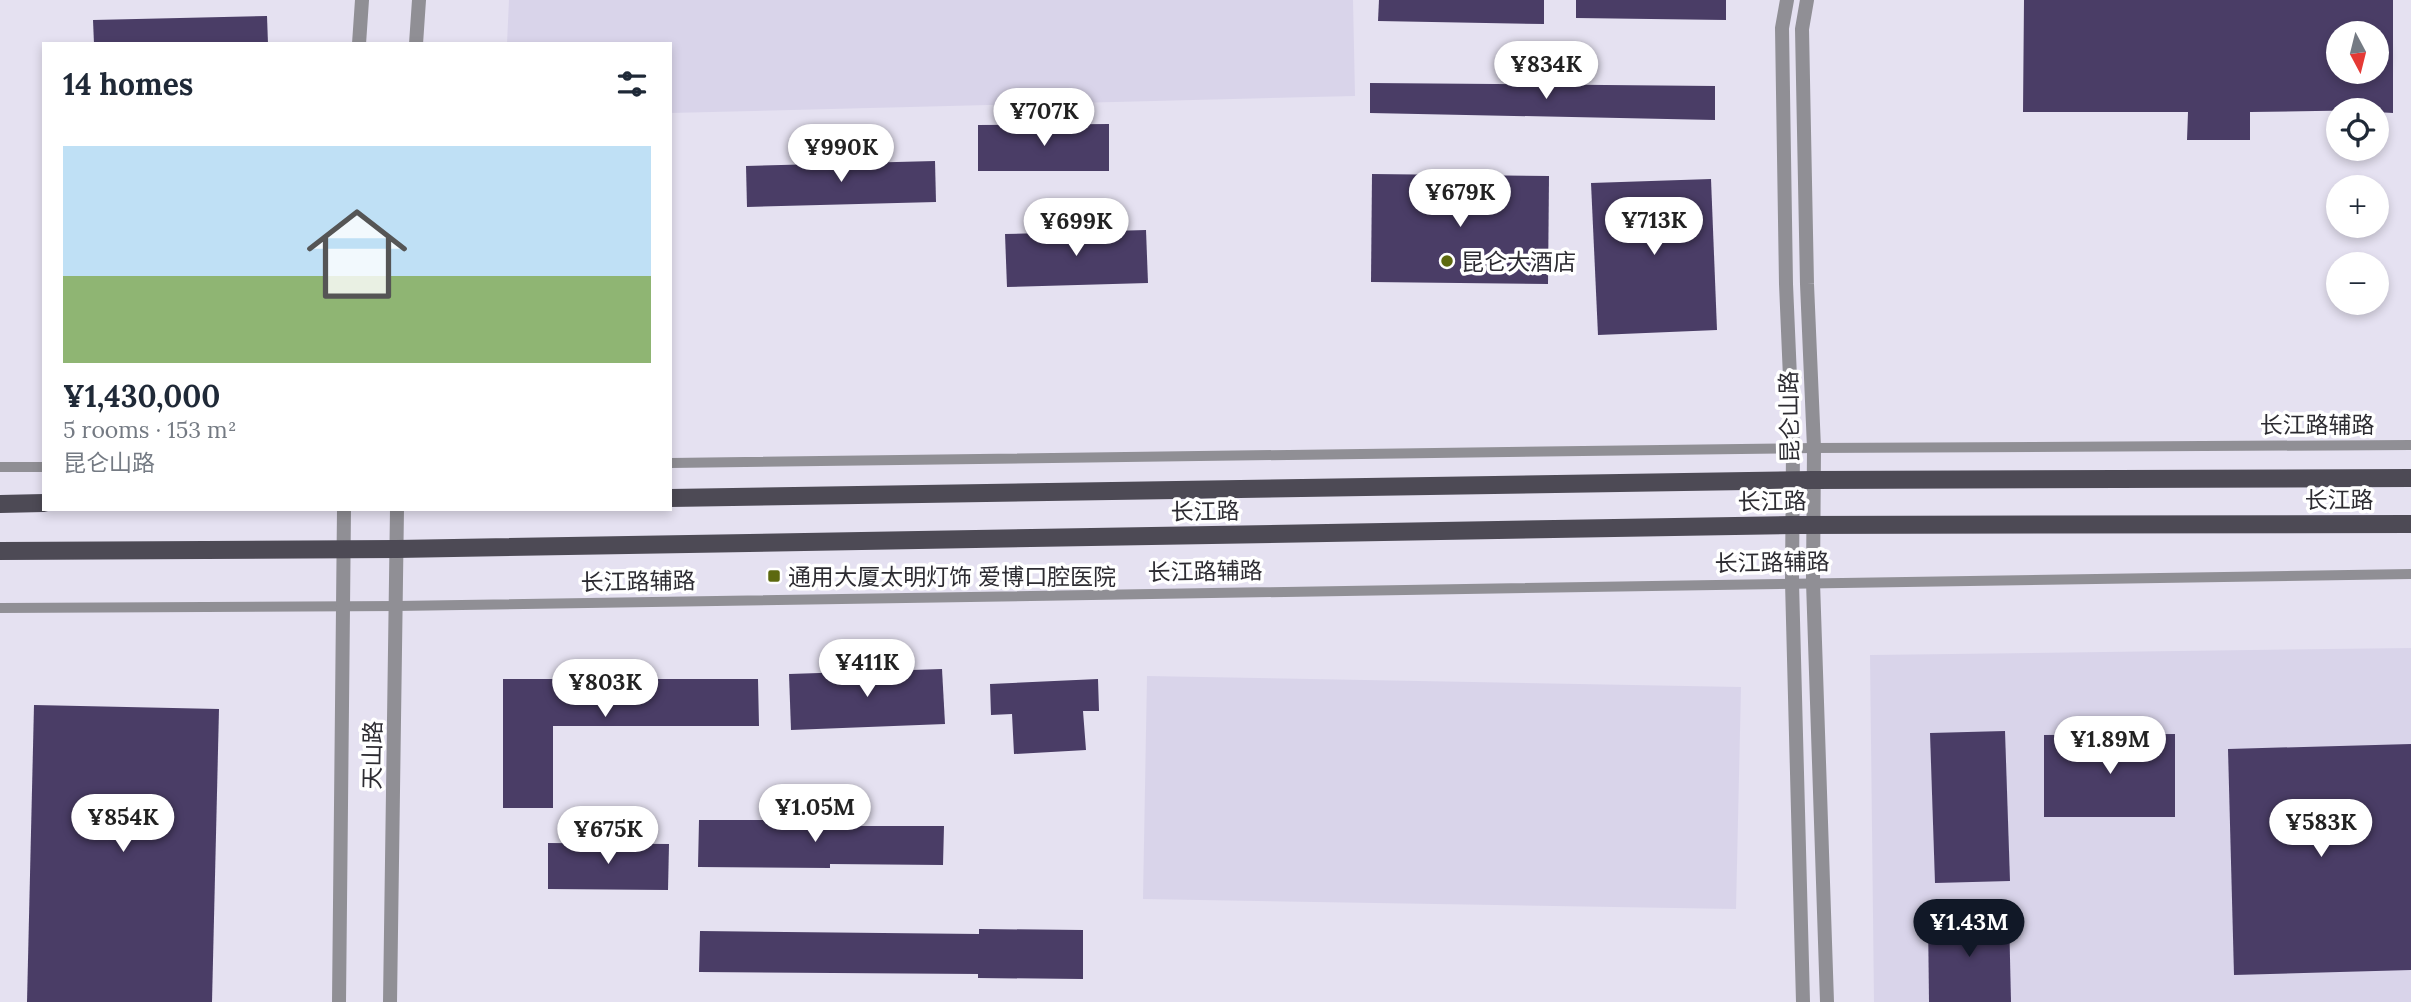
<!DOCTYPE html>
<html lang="en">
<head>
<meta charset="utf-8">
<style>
  :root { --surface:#fff; --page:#f2f2f3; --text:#1f2937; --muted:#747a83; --accent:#111827 }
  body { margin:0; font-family:Lora,"Noto Sans SC",serif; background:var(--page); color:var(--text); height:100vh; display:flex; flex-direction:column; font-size:26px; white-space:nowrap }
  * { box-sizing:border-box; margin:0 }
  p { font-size:23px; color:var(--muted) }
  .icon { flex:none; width:38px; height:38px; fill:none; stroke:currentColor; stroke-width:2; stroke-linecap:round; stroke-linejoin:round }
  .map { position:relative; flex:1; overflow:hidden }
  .sheet { position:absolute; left:42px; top:42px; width:630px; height:469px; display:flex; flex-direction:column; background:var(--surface); border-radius:0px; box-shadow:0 4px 10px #0003 }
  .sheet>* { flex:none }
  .needle { width:46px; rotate:173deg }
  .tools { position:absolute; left:2326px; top:21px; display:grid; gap:14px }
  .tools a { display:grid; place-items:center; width:63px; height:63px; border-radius:50%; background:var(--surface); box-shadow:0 4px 10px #0003; font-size:35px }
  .price { position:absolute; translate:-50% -60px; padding:0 16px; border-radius:24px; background:#fff; color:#222; font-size:23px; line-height:46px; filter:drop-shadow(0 2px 4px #0008) }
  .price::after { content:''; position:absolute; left:50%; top:42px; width:21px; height:16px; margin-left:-10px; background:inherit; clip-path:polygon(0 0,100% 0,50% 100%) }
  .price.current { background:var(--accent); color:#fff }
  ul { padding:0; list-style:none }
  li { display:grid; align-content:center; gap:14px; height:371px; padding:0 21px }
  li span { display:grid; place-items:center; height:217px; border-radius:0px; color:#555 }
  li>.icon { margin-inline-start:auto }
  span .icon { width:126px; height:126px; fill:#fffc; stroke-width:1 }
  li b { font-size:30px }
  h2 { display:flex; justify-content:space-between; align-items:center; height:84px; padding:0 21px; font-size:30px }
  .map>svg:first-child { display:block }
</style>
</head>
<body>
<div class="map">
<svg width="2411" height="1002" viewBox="0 0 2411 1002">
  <rect width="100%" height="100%" fill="#e5e1f1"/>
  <g fill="#d9d4ea">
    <polygon points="509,0 1353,0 1355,96 670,113 670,44 507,44"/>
    <polygon points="2411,648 2411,1002 1874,1002 1870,655"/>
    <polygon points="1147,676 1741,687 1736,909 1143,899"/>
  </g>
  <g fill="#4a3d66" fill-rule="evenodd">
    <polygon points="1379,0 1544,0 1544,24 1378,21"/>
    <polygon points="1576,0 1726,0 1726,20 1576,18"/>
    <path d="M2024 0H2393V113L2376 112V110L2250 112V140H2187L2188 112H2023ZM2338 33H2376V72H2338Z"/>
    <polygon points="267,16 268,44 94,44 93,20"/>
    <polygon points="1370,83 1715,86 1715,120 1370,113"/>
    <polygon points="1109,124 1109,171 978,171 978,125"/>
    <polygon points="935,161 936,202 747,207 746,166"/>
    <polygon points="1372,174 1549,176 1548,284 1371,282"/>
    <polygon points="1711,179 1717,330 1598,335 1591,183"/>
    <polygon points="1146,230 1148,283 1007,287 1005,234"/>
    <polygon points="942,669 945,724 791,730 789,674"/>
    <polygon points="503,679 758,679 759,726 553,726 553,808 503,808"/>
    <polygon points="1098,679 1099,711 1083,711 1086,750 1014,754 1012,714 991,715 990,684"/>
    <polygon points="34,705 219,709 212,1002 27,1002"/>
    <polygon points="2005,731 2010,881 1935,883 1930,733"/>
    <polygon points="2175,734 2175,817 2044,817 2044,735"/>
    <polygon points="2411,744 2411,970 2234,975 2228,749"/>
    <polygon points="699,820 830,820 830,826 944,826 943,865 830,864 830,868 698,867"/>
    <polygon points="548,843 669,844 668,890 548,889"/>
    <polygon points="2009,915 2011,1002 1929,1002 1928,917"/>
    <polygon points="979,929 1083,930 1083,979 978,978 978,974 699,972 700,931 979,934"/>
  </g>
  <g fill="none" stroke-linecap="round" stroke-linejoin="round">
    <g stroke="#908f95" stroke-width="10">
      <polyline points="670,463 1814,448 2411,445"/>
      <polyline points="0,467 44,467"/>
      <polyline points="0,608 397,606 2411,574"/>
    </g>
    <g stroke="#908f95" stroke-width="14">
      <polyline points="1787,0 1782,28 1786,284 1793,448 1792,582 1803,1002"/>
      <polyline points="1807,0 1802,29 1807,284 1814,448 1813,582 1827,1002"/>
      <polyline points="359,44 362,0"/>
      <polyline points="416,44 419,0"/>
      <polyline points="339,1002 344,509"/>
      <polyline points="390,1002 397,509"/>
    </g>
    <g stroke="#4d4a55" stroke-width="18">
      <polyline points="670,498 1813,480 2411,478"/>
      <polyline points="0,504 44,503"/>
      <polyline points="0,551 397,549 1791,525 2411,524"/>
    </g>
  </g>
  <g fill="#5d690f" stroke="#fff" stroke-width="2.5">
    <circle cx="1447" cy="261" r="7"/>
    <rect x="767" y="569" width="14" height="14" rx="3.5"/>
  </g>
  <g text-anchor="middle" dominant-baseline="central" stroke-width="7" stroke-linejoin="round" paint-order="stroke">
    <g font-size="23" fill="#2d2c32" stroke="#fff" text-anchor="start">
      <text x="1461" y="261">昆仑大酒店</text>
      <text x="788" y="576">通用大厦太明灯饰 爱博口腔医院</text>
    </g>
    <g font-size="23" fill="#2d2c32" stroke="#fff">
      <text transform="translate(1789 417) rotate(-91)">昆仑山路</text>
      <text x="2317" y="424">长江路辅路</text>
      <text x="2339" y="499">长江路</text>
      <text transform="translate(1772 501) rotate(-1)">长江路</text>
      <text transform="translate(1205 511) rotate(-1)">长江路</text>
      <text transform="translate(1772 562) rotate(-1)">长江路辅路</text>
      <text transform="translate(1205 571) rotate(-1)">长江路辅路</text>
      <text transform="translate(638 581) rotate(-1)">长江路辅路</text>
      <text transform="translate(372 755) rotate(-89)">天山路</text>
    </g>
  </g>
</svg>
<div class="tools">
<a><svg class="needle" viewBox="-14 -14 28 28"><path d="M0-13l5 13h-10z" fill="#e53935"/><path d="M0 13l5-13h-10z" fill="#747a83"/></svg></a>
<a><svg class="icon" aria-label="locate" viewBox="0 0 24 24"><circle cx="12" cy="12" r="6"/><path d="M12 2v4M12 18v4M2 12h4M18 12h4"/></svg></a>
<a>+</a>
<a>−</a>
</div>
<b class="price" style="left:1546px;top:101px">¥834K</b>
<b class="price" style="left:1044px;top:148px">¥707K</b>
<b class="price" style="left:841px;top:184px">¥990K</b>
<b class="price" style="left:1460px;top:229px">¥679K</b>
<b class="price" style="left:1654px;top:257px">¥713K</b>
<b class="price" style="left:1076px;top:258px">¥699K</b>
<b class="price" style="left:867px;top:699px">¥411K</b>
<b class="price" style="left:605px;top:719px">¥803K</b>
<b class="price" style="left:2110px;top:776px">¥1.89M</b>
<b class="price" style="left:815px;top:844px">¥1.05M</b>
<b class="price" style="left:123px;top:854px">¥854K</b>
<b class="price" style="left:2321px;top:859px">¥583K</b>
<b class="price" style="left:608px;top:866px">¥675K</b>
<b class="price current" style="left:1969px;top:959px">¥1.43M</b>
<section class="sheet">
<h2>14 homes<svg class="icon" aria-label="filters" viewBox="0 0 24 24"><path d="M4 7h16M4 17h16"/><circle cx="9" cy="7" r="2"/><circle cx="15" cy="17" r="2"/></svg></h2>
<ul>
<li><span style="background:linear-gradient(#bfe0f5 60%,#8fb573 0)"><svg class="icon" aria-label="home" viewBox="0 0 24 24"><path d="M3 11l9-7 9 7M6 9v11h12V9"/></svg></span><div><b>¥1,430,000</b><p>5 rooms · 153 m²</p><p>昆仑山路</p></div></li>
</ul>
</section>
</div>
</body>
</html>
